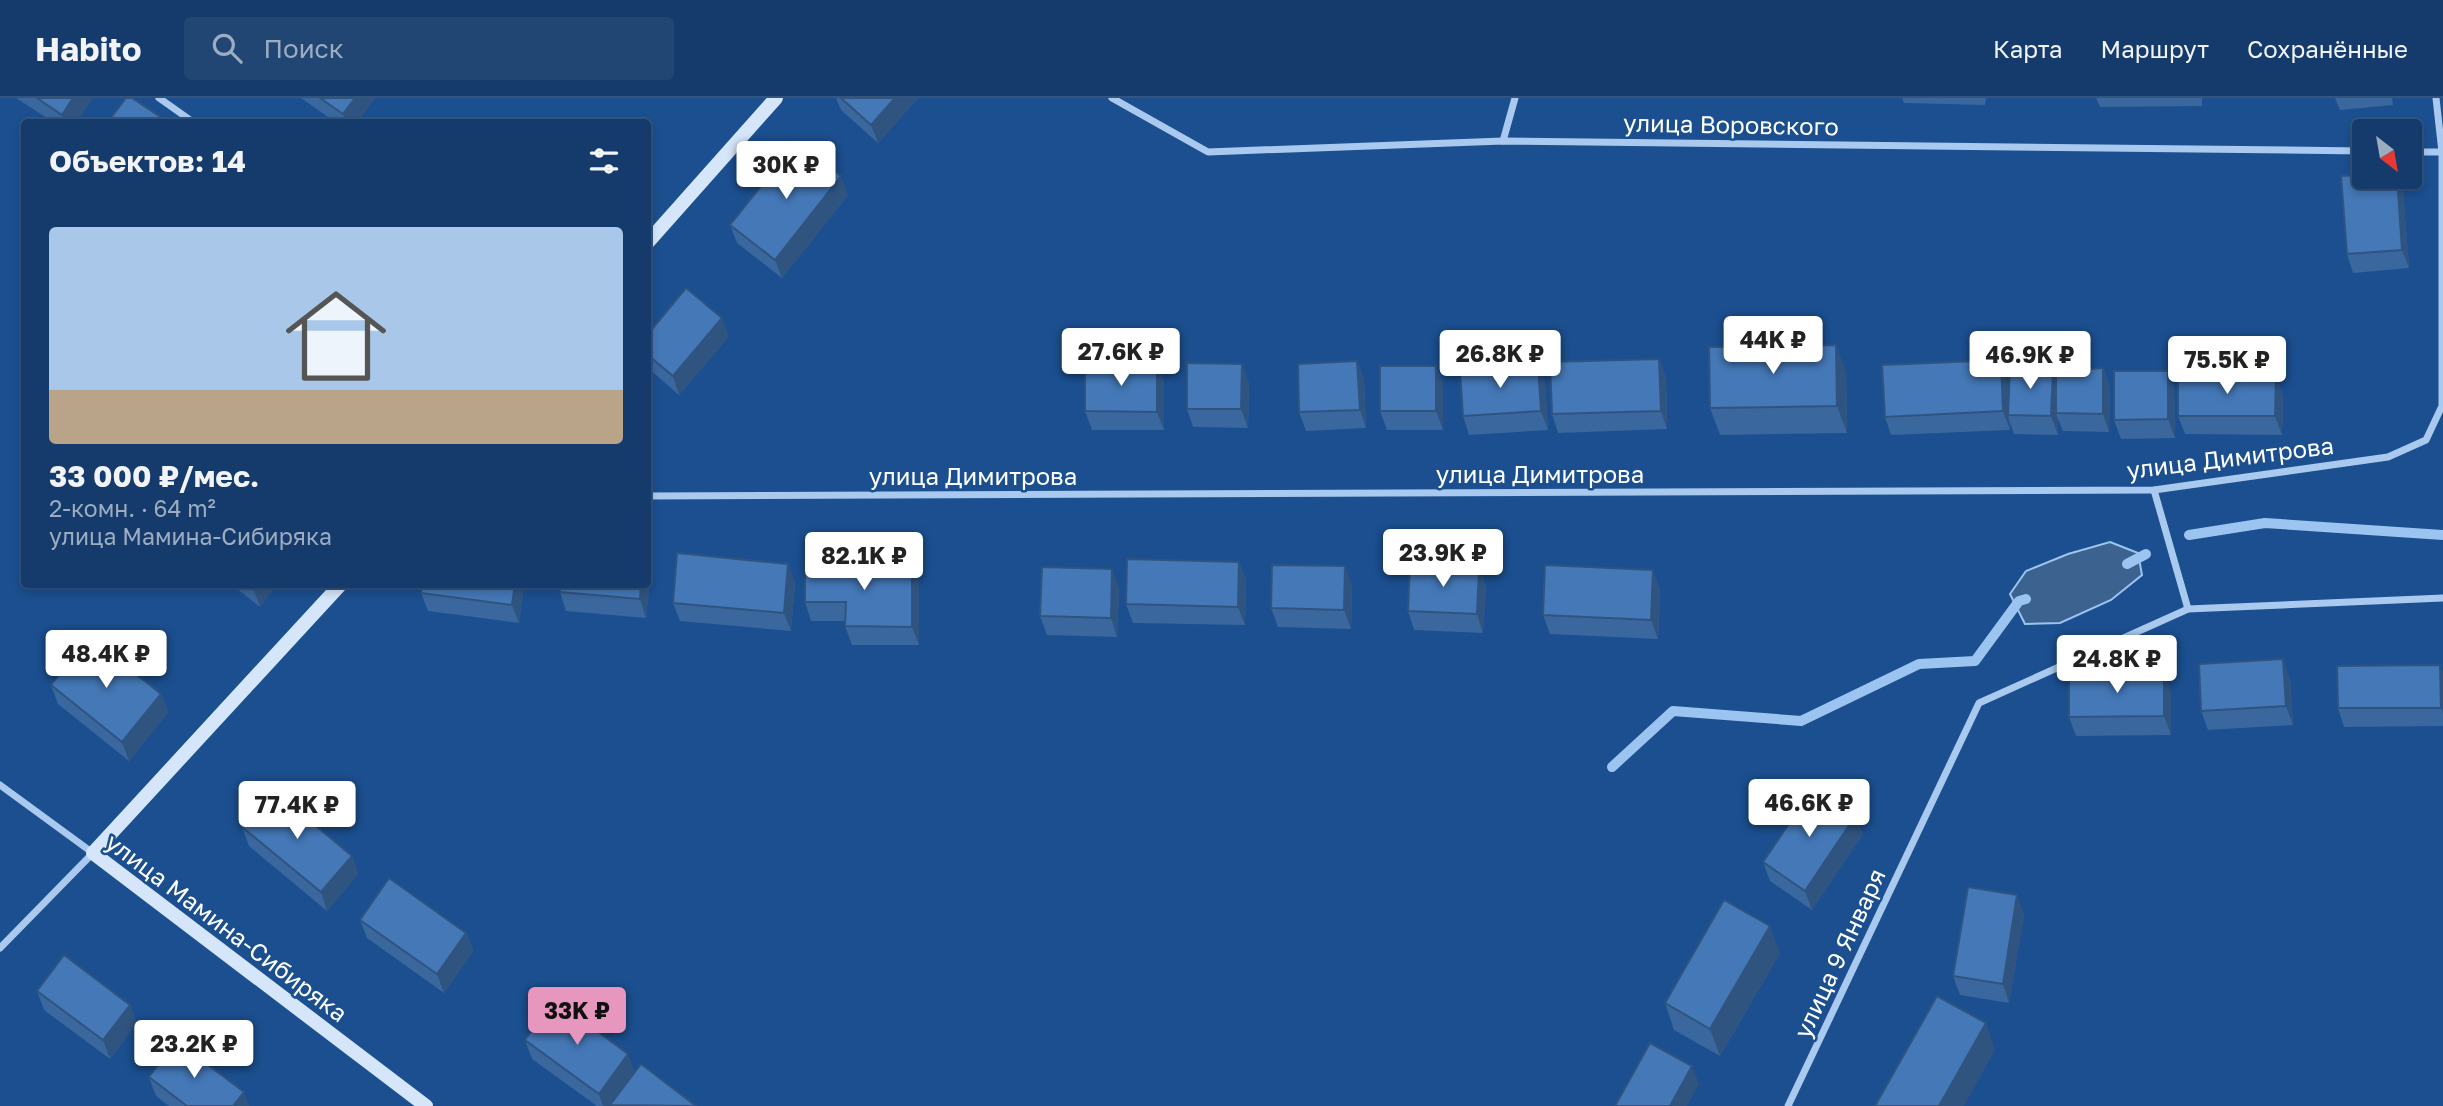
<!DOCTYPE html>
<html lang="ru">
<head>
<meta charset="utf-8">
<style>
  :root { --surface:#143b6b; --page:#214673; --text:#f1f3f6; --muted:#9dadc1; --line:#33557e; --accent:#e797bd }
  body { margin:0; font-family:"Golos Text",sans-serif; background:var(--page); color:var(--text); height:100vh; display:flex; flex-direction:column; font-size:26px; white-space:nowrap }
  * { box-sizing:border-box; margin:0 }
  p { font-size:23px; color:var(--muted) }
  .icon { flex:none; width:38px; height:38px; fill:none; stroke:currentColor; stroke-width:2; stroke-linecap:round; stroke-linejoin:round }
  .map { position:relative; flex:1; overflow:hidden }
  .panel { position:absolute; left:21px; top:21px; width:630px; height:469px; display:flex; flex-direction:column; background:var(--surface); border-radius:7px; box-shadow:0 4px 10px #0003,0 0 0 2px var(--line) }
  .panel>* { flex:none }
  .needle { width:46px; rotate:149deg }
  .controls { position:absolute; left:2352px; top:21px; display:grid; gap:14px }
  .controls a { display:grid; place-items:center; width:70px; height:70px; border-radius:7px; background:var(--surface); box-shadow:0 4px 10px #0003,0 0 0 2px var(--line); font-size:35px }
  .price { position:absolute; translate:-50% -60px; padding:0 16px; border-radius:7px; background:#fff; color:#222; font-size:23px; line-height:46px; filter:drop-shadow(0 2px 4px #0008) }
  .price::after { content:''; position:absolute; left:50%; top:42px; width:21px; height:16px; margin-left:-10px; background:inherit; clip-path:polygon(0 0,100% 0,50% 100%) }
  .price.selected { background:var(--accent); color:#111 }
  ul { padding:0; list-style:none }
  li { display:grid; align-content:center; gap:14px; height:371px; padding:0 28px }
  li+li { border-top:2px solid var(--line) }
  li span { display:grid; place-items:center; height:217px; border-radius:7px; color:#555 }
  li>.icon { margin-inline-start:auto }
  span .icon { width:126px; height:126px; fill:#fffc; stroke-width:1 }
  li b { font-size:30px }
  h2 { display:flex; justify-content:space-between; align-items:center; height:84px; padding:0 28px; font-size:30px }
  header { display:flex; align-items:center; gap:42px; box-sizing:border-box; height:98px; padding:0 35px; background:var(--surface); border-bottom:2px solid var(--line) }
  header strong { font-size:33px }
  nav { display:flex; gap:38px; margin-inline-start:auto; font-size:24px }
  .search { width:490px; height:63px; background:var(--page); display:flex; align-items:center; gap:18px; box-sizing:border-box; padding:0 24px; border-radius:7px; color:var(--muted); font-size:26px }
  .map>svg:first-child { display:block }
</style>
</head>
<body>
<header>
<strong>Habito</strong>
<div class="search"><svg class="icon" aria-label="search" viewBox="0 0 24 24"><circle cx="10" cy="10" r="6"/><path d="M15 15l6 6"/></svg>Поиск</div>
<nav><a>Карта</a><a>Маршрут</a><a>Сохранённые</a></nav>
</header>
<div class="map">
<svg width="2443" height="1008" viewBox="0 0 2443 1008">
  <rect width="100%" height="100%" fill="#1b4f8f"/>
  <polygon fill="#3c6290" stroke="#9cc4f0" stroke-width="2" points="2110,444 2138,455 2142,477 2111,502 2060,525 2025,526 2010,496 2026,473 2068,456"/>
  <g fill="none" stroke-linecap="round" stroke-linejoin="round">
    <g stroke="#9cc4f0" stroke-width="10">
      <polyline points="2189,437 2265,425 2443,437"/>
      <polyline points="2127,466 2146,456"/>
      <polyline points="1612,669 1673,613 1801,623 1919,566 1975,563 2019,503 2026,501"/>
    </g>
    <g stroke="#a9c9ee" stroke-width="7">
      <polyline points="159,0 193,24"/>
      <polyline points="1112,0 1208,54 1503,43 2364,53"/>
      <polyline points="1503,43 1515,0"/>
      <polyline points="2410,54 2442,54"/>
      <polyline points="2154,392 2188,511"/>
      <polyline points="648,398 2154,392 2388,359 2426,342 2442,308 2442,54 2436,0"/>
      <polyline points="0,687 93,755 0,850"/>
      <polyline points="1788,1008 1979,605 2188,511 2443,500"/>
    </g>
    <g stroke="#d6e6fa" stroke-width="14">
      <polyline points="648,144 776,0"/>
      <polyline points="341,486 93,755 426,1008"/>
    </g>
  </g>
  <g fill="#3a679d">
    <polygon points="16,0 93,0 76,24 53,24"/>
    <polygon points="301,0 375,0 357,24 335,24"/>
    <polygon points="836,0 918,0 878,45 841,12"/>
    <polygon points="1902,0 1986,0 1985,7 1904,5"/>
    <polygon points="2096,0 2202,0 2202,8 2100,9"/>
    <polygon points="2335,0 2392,0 2393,7 2340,12"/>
    <polygon points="2403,93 2409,170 2353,175 2347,156"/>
    <polygon points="848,97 782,180 737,145 730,127"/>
    <polygon points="648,236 729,238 679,297 648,270"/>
    <polygon points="1659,261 1666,280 1667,331 1558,335 1552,316"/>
    <polygon points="1357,263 1364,282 1366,330 1306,333 1299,314"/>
    <polygon points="1157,266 1164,285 1164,332 1092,332 1085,313"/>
    <polygon points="1538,267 1545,285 1548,332 1469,337 1463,318"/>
    <polygon points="1436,268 1443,286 1443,332 1387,332 1380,313"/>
    <polygon points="2053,270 2056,279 2103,270 2110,289 2109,334 2063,333 2058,321 2058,337 2014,336 2009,322 2010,332 1891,337 1885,319 2007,281 2008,301"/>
    <polygon points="2168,273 2174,291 2175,340 2121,341 2114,322"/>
    <polygon points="1846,274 1847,335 1720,337 1710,310"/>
    <polygon points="2276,278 2283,297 2282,337 2185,336 2178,318"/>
    <polygon points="1249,285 1248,330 1193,329 1187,311"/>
    <polygon points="1239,464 1246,483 1245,527 1133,525 1126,506"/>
    <polygon points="648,466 651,474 646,520 566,513 560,494 648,486"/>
    <polygon points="795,484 791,533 680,523 673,505"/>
    <polygon points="919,484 919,547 852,547 845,528 845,523 811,523 805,504"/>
    <polygon points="231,486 277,486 260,509"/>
    <polygon points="422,486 524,486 519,525 428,513 421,495"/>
    <polygon points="1352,487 1351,531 1278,529 1271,510"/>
    <polygon points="1486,488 1483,535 1414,532 1408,513"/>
    <polygon points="1119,490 1117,539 1047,537 1040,518"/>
    <polygon points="1660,491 1658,541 1550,536 1543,517"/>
    <polygon points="2443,574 2443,628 2344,629 2338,610"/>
    <polygon points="2290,580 2293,627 2208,632 2201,613"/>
    <polygon points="51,587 161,596 168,614 129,663 58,606"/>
    <polygon points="2171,593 2171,637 2076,638 2069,619"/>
    <polygon points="242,729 352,758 358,776 327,813 249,748"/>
    <polygon points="1863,736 1812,812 1770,783 1763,764"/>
    <polygon points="2024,816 2009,905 1960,897 1953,878"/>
    <polygon points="360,822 466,835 473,853 444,895 367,840"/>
    <polygon points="1780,855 1720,958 1674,932 1665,905"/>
    <polygon points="37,893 130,907 136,925 110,961 44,912"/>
    <polygon points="525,942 635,975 696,1008 597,1008 532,961"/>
    <polygon points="149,979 249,1008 169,1008 156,998"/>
  </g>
  <g fill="#305480">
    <polygon points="73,0 93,0 76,24 65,24 62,17"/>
    <polygon points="355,0 375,0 357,24 346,24 343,16"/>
    <polygon points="895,0 918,0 878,45 871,27"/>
    <polygon points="841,78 848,97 782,180 775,162"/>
    <polygon points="2397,79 2398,79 2403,93 2409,170 2402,152"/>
    <polygon points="722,220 729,238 679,297 673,278"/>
    <polygon points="1836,247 1846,274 1847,335 1837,308"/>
    <polygon points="1659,261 1666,280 1667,331 1661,313"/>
    <polygon points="2001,262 2007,281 2009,317 2008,317 2009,322 2010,332 2003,313"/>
    <polygon points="1357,263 1364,282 1366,330 1360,312"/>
    <polygon points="1157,266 1164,285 1164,332 1157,314"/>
    <polygon points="1242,266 1249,285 1248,330 1241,311"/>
    <polygon points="1538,267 1545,285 1548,332 1541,313"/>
    <polygon points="1436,268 1443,286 1443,332 1436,313"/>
    <polygon points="2053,270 2060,288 2056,315 2058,321 2058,337 2051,318"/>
    <polygon points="2103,270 2110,289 2109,334 2103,316"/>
    <polygon points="2168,273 2174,291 2175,340 2168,321"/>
    <polygon points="2276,278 2283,297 2282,337 2275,318"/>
    <polygon points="1239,464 1246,483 1245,527 1238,509"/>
    <polygon points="648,466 651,474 646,520 640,501 641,486 648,486"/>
    <polygon points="788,466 795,484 791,533 784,515"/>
    <polygon points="912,466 919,484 919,547 912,529"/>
    <polygon points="1345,468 1352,487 1351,531 1344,512"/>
    <polygon points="1479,470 1486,488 1483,535 1477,516"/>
    <polygon points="1112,471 1119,490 1117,539 1111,520"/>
    <polygon points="1653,472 1660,491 1658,541 1651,522"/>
    <polygon points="256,486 277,486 260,509 253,490"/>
    <polygon points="515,486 524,486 519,525 512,507"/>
    <polygon points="2283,561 2290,580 2293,627 2286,608"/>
    <polygon points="2440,567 2443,574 2443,615 2441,610"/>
    <polygon points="2164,575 2171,593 2171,637 2164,618"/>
    <polygon points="161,596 168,614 129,663 122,644"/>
    <polygon points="1856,717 1863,736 1812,812 1805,793"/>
    <polygon points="352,758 358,776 327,813 321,794"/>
    <polygon points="2017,797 2024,816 2009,905 2003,886"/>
    <polygon points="1770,828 1780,855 1720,958 1710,931"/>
    <polygon points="466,835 473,853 444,895 437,876"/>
    <polygon points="130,907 136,925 110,961 103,942"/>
    <polygon points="1986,925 1995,952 1964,1008 1939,1008"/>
    <polygon points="628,956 635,975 610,1008 603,1008 599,996"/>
    <polygon points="1692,968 1699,986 1687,1008 1670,1008"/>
    <polygon points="244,994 249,1008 233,1008"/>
  </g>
  <g fill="#4478b7" stroke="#305480" stroke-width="2">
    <polygon points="37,0 73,0 62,17"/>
    <polygon points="126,0 132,0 168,24 108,24"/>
    <polygon points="320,0 355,0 343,16"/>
    <polygon points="841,0 895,0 871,27"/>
    <polygon points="797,43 841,78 775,162 730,127"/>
    <polygon points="2364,77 2364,79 2397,79 2402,152 2347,156 2341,78"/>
    <polygon points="686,190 722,220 673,278 648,257 648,236"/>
    <polygon points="1836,247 1837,308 1710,310 1709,249"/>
    <polygon points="1659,261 1661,313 1552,316 1550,264"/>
    <polygon points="2001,262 2003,313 1885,319 1882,267"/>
    <polygon points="1357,263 1360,312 1299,314 1298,266"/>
    <polygon points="1187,265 1242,266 1241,311 1187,311"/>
    <polygon points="1085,266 1157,266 1157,314 1085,313"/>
    <polygon points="1538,267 1541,313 1463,318 1460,272"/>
    <rect x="1380" y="268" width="56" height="45"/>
    <polygon points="2010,268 2053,270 2051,318 2008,317"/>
    <polygon points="2103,270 2103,316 2056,315 2056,274"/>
    <polygon points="2114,273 2168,273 2168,321 2114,322"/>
    <polygon points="2178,278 2276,278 2275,318 2178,318"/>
    <polygon points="677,455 788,466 784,515 673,505"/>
    <polygon points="1127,461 1239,464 1238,509 1126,506"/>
    <polygon points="805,465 912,466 912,529 845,528 846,504 805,504"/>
    <polygon points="1410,466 1479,470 1477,516 1408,513"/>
    <polygon points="1272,467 1345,468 1344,512 1271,510"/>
    <polygon points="1545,467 1653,472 1651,522 1543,517"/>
    <polygon points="1042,469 1112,471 1111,520 1040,518"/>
    <polygon points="422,486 515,486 512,507 421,495"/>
    <polygon points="560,486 641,486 640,501 560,494"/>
    <polygon points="89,539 161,596 122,644 51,587"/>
    <polygon points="2283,561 2286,608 2201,613 2199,566"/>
    <polygon points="2440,567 2441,610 2338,610 2337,568"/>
    <polygon points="2164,575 2164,618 2069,619 2069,576"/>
    <polygon points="1814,689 1856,717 1805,793 1763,764"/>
    <polygon points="273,692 352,758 321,794 242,729"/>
    <polygon points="389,780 466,835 437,876 360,822"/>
    <polygon points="1968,789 2017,797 2003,886 1953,878"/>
    <polygon points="1724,802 1770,828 1710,931 1665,905"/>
    <polygon points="64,857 130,907 103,942 37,893"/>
    <polygon points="1937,898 1986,925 1939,1008 1875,1008"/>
    <polygon points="555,902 628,956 599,996 525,942"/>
    <polygon points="176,943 244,994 233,1008 187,1008 149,979"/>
    <polygon points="1650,945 1692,968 1670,1008 1615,1008"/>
    <polygon points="641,966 696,1008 610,1007"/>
  </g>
  <g text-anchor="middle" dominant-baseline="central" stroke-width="5" stroke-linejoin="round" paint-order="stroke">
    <g font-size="24" fill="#fff" stroke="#1b4f8f">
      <text transform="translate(1731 26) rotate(1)">улица Воровского</text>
      <text transform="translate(2230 359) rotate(-7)">улица Димитрова</text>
      <text x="1540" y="375">улица Димитрова</text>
      <text x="973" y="377">улица Димитрова</text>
      <text transform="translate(227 829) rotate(37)">улица Мамина-Сибиряка</text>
      <text transform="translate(1839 855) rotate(-65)">улица 9 Января</text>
    </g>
  </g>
</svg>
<div class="controls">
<a><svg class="needle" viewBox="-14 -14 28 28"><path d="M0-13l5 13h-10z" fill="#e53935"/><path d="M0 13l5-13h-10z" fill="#9dadc1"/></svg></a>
</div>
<b class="price" style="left:786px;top:103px">30K ₽</b>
<b class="price" style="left:1773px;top:278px">44K ₽</b>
<b class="price" style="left:1121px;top:290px">27.6K ₽</b>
<b class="price" style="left:1500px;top:292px">26.8K ₽</b>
<b class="price" style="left:2030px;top:293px">46.9K ₽</b>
<b class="price" style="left:2227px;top:298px">75.5K ₽</b>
<b class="price" style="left:1443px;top:491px">23.9K ₽</b>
<b class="price" style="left:864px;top:494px">82.1K ₽</b>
<b class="price" style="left:106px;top:592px">48.4K ₽</b>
<b class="price" style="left:2117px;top:597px">24.8K ₽</b>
<b class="price" style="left:1809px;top:741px">46.6K ₽</b>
<b class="price" style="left:297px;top:743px">77.4K ₽</b>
<b class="price selected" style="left:577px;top:949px">33K ₽</b>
<b class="price" style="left:194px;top:982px">23.2K ₽</b>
<section class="panel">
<h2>Объектов: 14<svg class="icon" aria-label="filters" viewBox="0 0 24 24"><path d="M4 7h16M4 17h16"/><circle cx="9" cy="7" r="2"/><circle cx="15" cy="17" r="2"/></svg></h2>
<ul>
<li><span style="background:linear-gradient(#a9c7e8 75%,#b9a48a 0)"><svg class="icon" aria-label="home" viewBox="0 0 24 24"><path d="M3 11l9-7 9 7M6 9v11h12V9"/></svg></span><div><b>33 000 ₽/мес.</b><p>2-комн. · 64 m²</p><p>улица Мамина-Сибиряка</p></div></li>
</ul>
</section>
</div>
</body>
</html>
